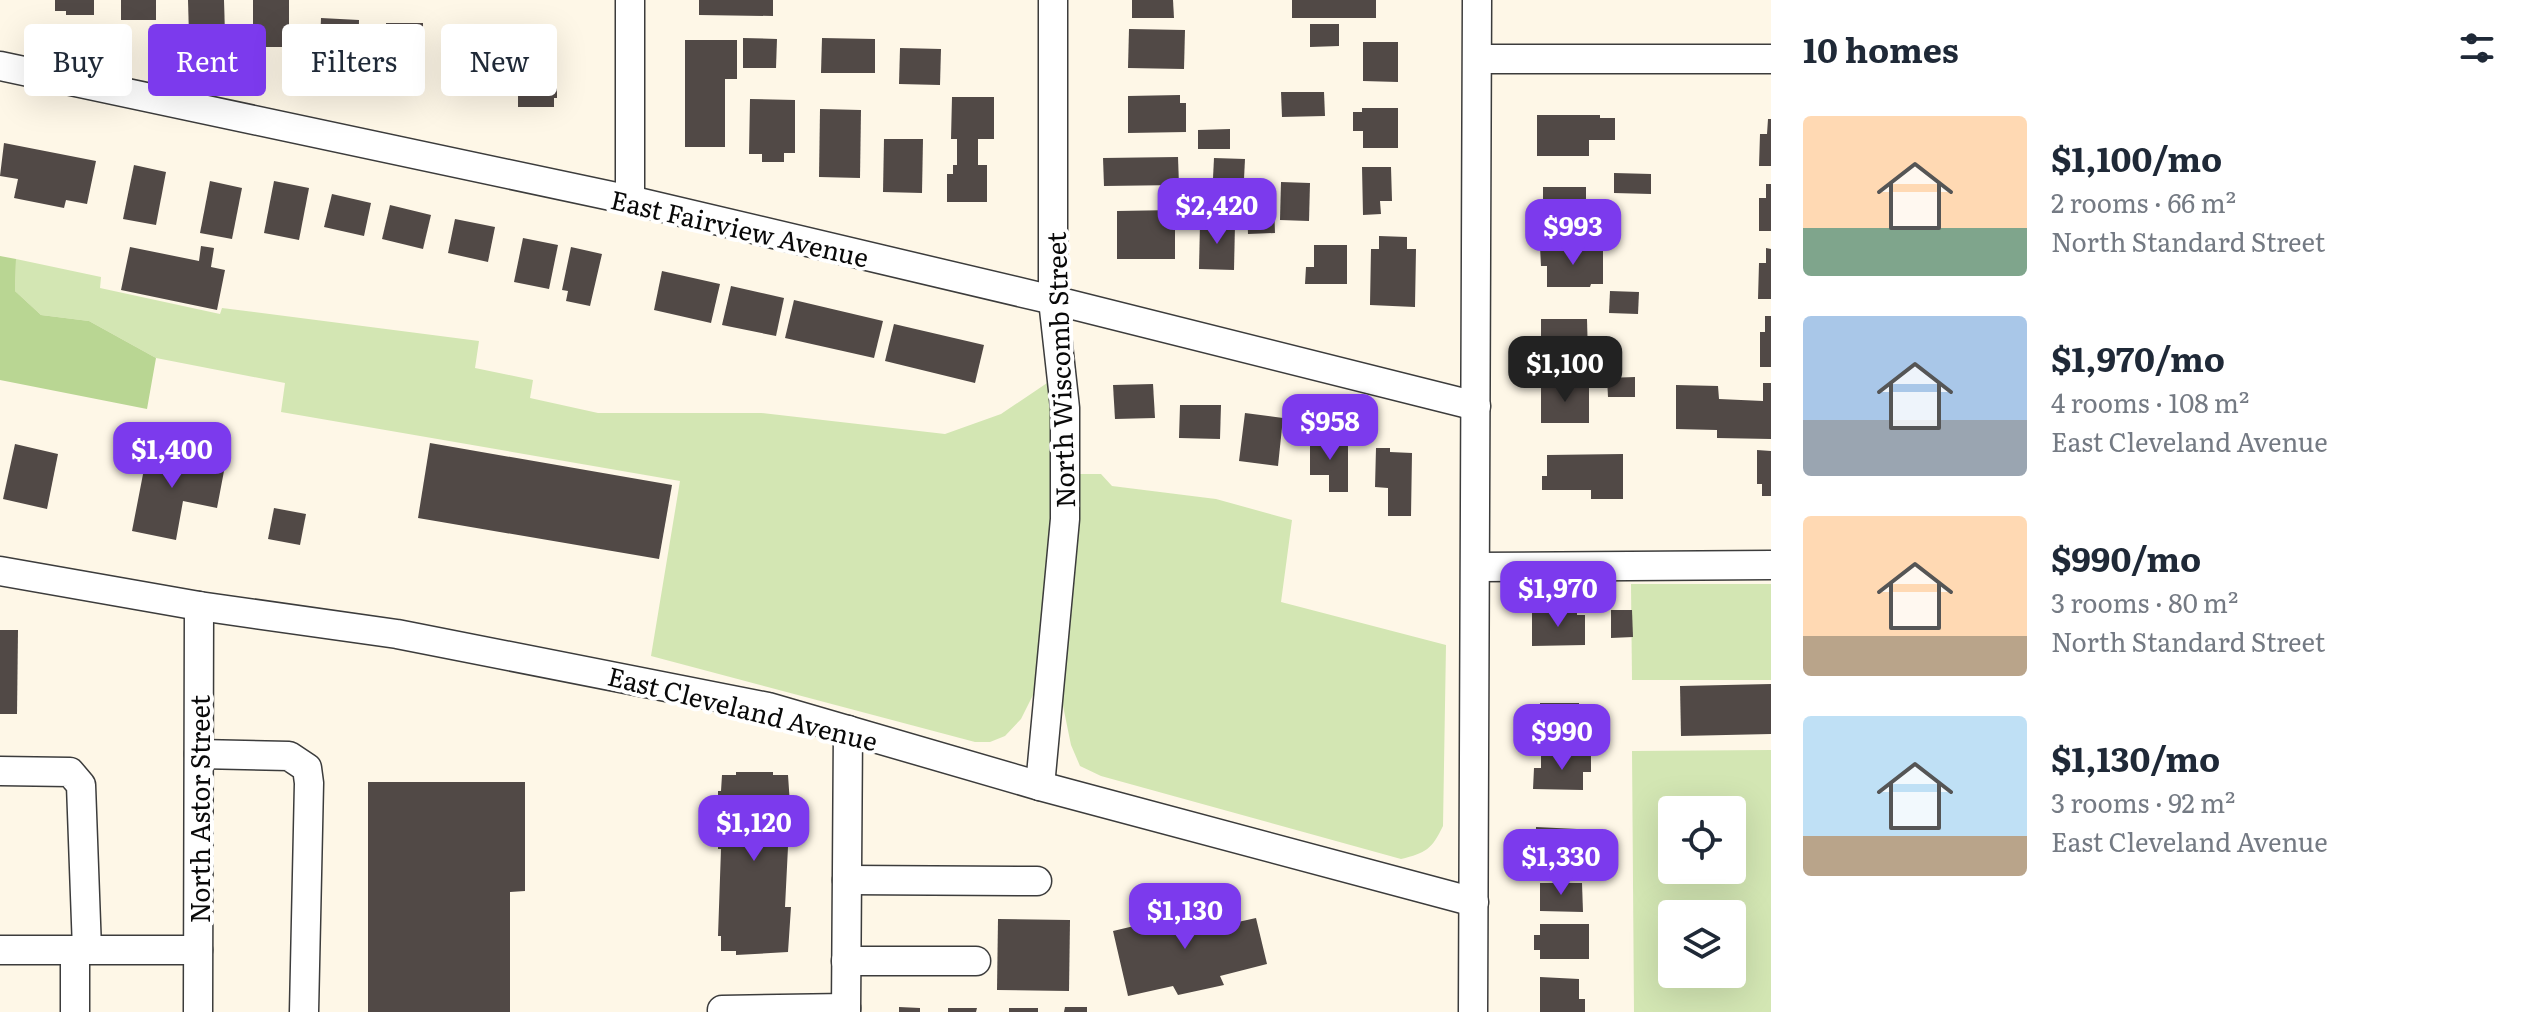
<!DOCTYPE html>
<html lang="en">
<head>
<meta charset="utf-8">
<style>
  :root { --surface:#fff; --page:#f6f6f7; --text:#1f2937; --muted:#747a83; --accent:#7c3aed }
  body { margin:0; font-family:Literata,serif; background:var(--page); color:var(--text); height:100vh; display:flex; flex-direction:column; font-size:30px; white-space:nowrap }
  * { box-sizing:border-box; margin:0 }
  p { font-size:26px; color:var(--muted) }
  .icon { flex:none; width:44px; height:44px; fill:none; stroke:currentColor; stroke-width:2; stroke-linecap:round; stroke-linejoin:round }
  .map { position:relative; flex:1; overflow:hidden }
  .sheet { display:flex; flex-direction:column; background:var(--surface); width:760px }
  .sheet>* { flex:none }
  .guide { position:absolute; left:24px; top:24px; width:760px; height:72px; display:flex; gap:16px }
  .tools { position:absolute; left:1658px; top:796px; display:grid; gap:16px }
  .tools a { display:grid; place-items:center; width:88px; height:88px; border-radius:8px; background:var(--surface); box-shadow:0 8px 32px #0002; font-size:40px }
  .price { position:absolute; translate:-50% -68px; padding:0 18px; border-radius:16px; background:var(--accent); color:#fff; font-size:26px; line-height:52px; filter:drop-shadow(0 2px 4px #0008) }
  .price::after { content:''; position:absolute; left:50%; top:48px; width:24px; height:18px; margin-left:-12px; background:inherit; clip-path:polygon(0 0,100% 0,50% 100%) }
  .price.selected { background:#222; color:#fff }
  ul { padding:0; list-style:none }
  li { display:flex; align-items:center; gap:24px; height:200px; padding:0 32px }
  li span { display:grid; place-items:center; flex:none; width:224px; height:160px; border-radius:8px; color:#555 }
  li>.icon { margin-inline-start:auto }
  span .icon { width:96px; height:96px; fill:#fffc; stroke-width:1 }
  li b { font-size:34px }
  h2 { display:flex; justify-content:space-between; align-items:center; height:96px; padding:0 32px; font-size:34px }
  .chip { padding:0 28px; border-radius:8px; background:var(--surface); box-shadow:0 8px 32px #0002; font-size:28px; line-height:72px }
  .chip.selected { background:var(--accent); color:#fff }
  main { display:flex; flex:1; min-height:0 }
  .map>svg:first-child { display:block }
</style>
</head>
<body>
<main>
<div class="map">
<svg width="1771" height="1012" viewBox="0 0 1771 1012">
  <rect width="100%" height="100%" fill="#fef7e7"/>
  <g fill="#d3e6b3" fill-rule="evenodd">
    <polygon points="16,259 101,277 100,288 220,314 222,308 479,341 475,368 533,380 530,398 598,413 761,413 945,434 1001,414 1053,379 1054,554 1033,695 1021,719 1005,736 990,742 975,742 651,656 680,481 281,412 285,383 156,358 89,321 41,315 15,291"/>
    <path d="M1070 474H1101L1112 486 1216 499 1292 520 1281 602 1446 645 1443 826C1432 849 1426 853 1401 859L1101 776 1080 766 1071 745 1062 701Z"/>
    <polygon points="1631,584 1771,584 1771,680 1632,680"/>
    <path d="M1771 750V1012H1634L1632 751ZM1732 810V870H1672V810ZM1732 914V974H1672V914Z"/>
  </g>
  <polygon fill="#b9d693" points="0,256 16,259 15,291 41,315 89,321 156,358 147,409 0,380"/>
  <g fill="#514946">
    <polygon points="55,0 94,0 94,15 66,15 66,11 55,11"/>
    <rect x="121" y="0" width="35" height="20"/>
    <polygon points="188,0 224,0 225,34 189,36"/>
    <rect x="253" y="0" width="36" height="47"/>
    <polygon points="699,0 773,0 773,16 699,15"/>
    <polygon points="1132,0 1173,0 1174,18 1132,18"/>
    <rect x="1292" y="0" width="84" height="18"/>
    <polygon points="321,18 359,20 358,66 334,66 334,70 319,69"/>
    <rect x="386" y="23" width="37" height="55"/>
    <polygon points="1310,24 1339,24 1339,46 1310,47"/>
    <polygon points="1129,29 1185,30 1184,69 1128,68"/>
    <polygon points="450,36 490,36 490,85 450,84"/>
    <polygon points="743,38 777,39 776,68 743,68"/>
    <polygon points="822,38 875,39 875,73 821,73"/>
    <polygon points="685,40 737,40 737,79 725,79 725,147 685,147"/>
    <polygon points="1363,42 1398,42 1398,82 1363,81"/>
    <polygon points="518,47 557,47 557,98 554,98 554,107 518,107"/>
    <polygon points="900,48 941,49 940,85 899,84"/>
    <polygon points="1281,92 1324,92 1325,116 1282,117"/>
    <polygon points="1180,95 1180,103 1186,103 1186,132 1128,133 1128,96"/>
    <polygon points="952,97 994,97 994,139 978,139 978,165 987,165 987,202 947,202 947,174 953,174 953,165 957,165 957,139 951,139"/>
    <polygon points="750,99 795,100 795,153 784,153 784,162 762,162 762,154 749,154"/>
    <polygon points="1362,108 1398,108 1398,148 1363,148 1363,131 1353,131 1353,112 1362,112"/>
    <polygon points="820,109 861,110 860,178 819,177"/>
    <polygon points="1537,115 1600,115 1600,118 1615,118 1615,140 1589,140 1589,156 1537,156"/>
    <polygon points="1768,119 1771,119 1771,166 1759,166 1760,134 1767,134"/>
    <polygon points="1230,129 1230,149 1198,149 1198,130"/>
    <polygon points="884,139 923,139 922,193 883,192"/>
    <polygon points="4,143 96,161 87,204 66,200 64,208 14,198 18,179 0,176"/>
    <polygon points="1178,157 1179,185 1104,186 1103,158"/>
    <polygon points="1214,158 1245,159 1244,179 1213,178"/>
    <polygon points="134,165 166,172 156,225 123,219"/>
    <polygon points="1362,167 1391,167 1392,201 1380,201 1381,214 1363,215"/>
    <polygon points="1614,173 1651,174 1651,194 1614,193"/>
    <polygon points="210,181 242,188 232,239 200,233"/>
    <polygon points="274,181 309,188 299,240 264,233"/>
    <polygon points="1281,182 1310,183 1309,221 1280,220"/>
    <polygon points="1766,184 1771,184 1771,231 1759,231 1759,198 1766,198"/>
    <rect x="1543" y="187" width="43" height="48"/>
    <polygon points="332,194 371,203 364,236 324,227"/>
    <polygon points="1274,202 1275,233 1248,234 1247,203"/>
    <polygon points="390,205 431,215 423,249 382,239"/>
    <polygon points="1175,210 1175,259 1117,259 1117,211"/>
    <polygon points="455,219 495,227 488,262 448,253"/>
    <polygon points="1200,223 1235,224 1234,270 1199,269"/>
    <polygon points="1379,236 1407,237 1407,249 1416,249 1415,307 1370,305 1371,249 1379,249"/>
    <polygon points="523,238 558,245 549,289 514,282"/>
    <polygon points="1314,245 1347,245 1347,284 1305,284 1306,267 1314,267"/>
    <polygon points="201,246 214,248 211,267 225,270 217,310 121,290 130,247 199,261"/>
    <polygon points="571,247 602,254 590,306 566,301 568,291 562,290"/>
    <polygon points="1540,247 1603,250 1603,284 1591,284 1590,287 1547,287 1547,266 1541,266"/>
    <polygon points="1766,248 1771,249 1771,299 1758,299 1759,263 1766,263"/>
    <polygon points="662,271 720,284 711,323 654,310"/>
    <polygon points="731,286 784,298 776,336 722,325"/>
    <polygon points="1610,291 1639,292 1638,314 1609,313"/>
    <polygon points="794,300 883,321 874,358 785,338"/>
    <polygon points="1765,316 1771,316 1771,367 1760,367 1760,332 1765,332"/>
    <polygon points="1541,319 1587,319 1588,356 1541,356"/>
    <polygon points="894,324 984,345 975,383 885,361"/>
    <polygon points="1635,377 1635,397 1608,397 1607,378"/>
    <polygon points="1763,383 1771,383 1771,439 1717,438 1717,430 1676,429 1676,385 1718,386 1719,399 1763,401"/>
    <polygon points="1153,384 1155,418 1115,419 1113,385"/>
    <rect x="1541" y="386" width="48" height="37"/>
    <polygon points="1180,405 1221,405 1220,439 1179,438"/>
    <polygon points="1245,413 1283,418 1278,466 1239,461"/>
    <polygon points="1310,435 1323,436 1323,440 1348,440 1348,492 1329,492 1329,475 1310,475"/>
    <polygon points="150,438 180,443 177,462 224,471 217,508 183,501 176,540 132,531"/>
    <polygon points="430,443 672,485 659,559 418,518"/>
    <polygon points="15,444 58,454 47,509 3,499"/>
    <polygon points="1376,448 1390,448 1390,452 1412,453 1411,516 1388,516 1388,488 1375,487"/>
    <polygon points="1757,450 1771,451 1771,496 1762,496 1762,484 1757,484"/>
    <polygon points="1623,454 1623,499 1591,499 1591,490 1542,490 1542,476 1547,476 1547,455"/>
    <polygon points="274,508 306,514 300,545 268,539"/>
    <polygon points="1611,610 1632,610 1633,637 1611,638"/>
    <polygon points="1532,612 1577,612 1577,615 1585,615 1585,645 1532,646"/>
    <polygon points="0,630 18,630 17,714 0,714"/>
    <polygon points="1771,684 1771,734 1681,736 1680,686"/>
    <rect x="1540" y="703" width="39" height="36"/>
    <polygon points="1541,754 1591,755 1591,772 1583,772 1583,790 1533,789 1534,768 1541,768"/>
    <polygon points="736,772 773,772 773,775 788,775 791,819 786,819 786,847 788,847 785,907 791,907 788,952 736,955 736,951 721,951 721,936 718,936 721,849 718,849 718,791 721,791 722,775 736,775"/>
    <polygon points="368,782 525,782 525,891 510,892 510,1012 368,1012"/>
    <polygon points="1536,827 1577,829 1576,858 1568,859 1567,872 1535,870"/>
    <polygon points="1540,883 1582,883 1583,912 1540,911"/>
    <polygon points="1173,894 1181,925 1208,919 1211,928 1256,918 1267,964 1220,976 1224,985 1178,995 1173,986 1128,996 1113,931 1151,922 1146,900"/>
    <polygon points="998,919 1070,920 1069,991 997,990"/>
    <polygon points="1540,924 1589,924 1589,959 1540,959 1540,950 1534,950 1534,935 1540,935"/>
    <polygon points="1540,977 1579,979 1579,999 1585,999 1585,1012 1540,1012"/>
    <polygon points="899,1007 920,1008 920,1012 899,1012"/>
    <polygon points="1065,1007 1087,1007 1087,1012 1064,1012"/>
    <polygon points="948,1008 977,1008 976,1012 948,1012"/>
    <rect x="1009" y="1008" width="29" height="4"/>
  </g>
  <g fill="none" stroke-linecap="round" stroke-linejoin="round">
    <defs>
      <g id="minor">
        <polyline points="630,0 630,200"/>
        <polyline points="1478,59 1771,59"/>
        <polyline points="0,66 630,200 1053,300 1476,406"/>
        <polyline points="1476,567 1771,565"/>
        <polyline points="0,571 199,606 397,634 768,707 1040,786 1474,902"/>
        <polyline points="199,754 289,756 307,768 309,783 304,1012"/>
        <polyline points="0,771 70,772 81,785 87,950"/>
        <polyline points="1040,786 1065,519 1065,408 1053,300 1053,0"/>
        <polyline points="847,880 1037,881"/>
        <polyline points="0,950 198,950"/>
        <polyline points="846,961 976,961"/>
        <polyline points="722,1010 846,1008"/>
        <polyline points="75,1012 75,950"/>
        <polyline points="198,1012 199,606"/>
        <polyline points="846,1012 848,730"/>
        <polyline points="1473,1012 1477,0"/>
      </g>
    </defs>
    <use href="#minor" stroke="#3c3c3c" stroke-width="31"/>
    <use href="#minor" stroke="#fff" stroke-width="28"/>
  </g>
  <g text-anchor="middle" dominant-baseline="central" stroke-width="8" stroke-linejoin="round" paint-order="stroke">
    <g font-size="26" fill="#090909" stroke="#fff">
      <text transform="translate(740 227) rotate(13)">East Fairview Avenue</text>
      <text transform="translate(1059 370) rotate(-92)">North Wiscomb Street</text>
      <text transform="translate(743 707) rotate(14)">East Cleveland Avenue</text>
      <text transform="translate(198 809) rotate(-90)">North Astor Street</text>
    </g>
  </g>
</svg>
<div class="tools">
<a><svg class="icon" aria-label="locate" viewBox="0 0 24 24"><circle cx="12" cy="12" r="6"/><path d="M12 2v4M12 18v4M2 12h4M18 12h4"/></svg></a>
<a><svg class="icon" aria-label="layers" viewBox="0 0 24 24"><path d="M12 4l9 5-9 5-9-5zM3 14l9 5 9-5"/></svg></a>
</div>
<b class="price" style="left:1217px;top:246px">$2,420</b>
<b class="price" style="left:1573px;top:267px">$993</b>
<b class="price selected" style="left:1565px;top:404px">$1,100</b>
<b class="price" style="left:1330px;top:462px">$958</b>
<b class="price" style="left:172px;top:490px">$1,400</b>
<b class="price" style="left:1558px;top:629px">$1,970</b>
<b class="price" style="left:1562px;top:772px">$990</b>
<b class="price" style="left:754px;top:863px">$1,120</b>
<b class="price" style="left:1561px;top:897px">$1,330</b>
<b class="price" style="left:1185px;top:951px">$1,130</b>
<div class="guide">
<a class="chip">Buy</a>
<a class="chip selected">Rent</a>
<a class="chip">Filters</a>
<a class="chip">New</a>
</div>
</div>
<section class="sheet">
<h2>10 homes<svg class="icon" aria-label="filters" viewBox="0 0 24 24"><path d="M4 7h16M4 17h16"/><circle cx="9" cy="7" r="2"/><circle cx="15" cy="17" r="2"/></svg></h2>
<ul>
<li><span style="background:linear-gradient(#ffd9b3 70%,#7fa58c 0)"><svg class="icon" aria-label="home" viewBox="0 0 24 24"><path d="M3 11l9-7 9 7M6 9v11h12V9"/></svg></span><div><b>$1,100/mo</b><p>2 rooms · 66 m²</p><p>North Standard Street</p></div></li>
<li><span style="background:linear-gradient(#a9c7e8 65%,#9aa5b1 0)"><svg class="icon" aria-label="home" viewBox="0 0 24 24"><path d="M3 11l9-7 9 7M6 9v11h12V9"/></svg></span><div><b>$1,970/mo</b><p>4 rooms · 108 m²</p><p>East Cleveland Avenue</p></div></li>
<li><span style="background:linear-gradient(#ffd9b3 75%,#b9a48a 0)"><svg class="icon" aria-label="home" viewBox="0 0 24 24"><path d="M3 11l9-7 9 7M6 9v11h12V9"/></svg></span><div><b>$990/mo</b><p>3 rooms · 80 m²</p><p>North Standard Street</p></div></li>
<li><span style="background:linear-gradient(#bfe0f5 75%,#b9a48a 0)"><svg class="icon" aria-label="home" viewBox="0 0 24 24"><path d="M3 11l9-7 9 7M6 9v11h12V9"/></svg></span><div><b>$1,130/mo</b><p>3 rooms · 92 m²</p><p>East Cleveland Avenue</p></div></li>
</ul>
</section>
</main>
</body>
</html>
